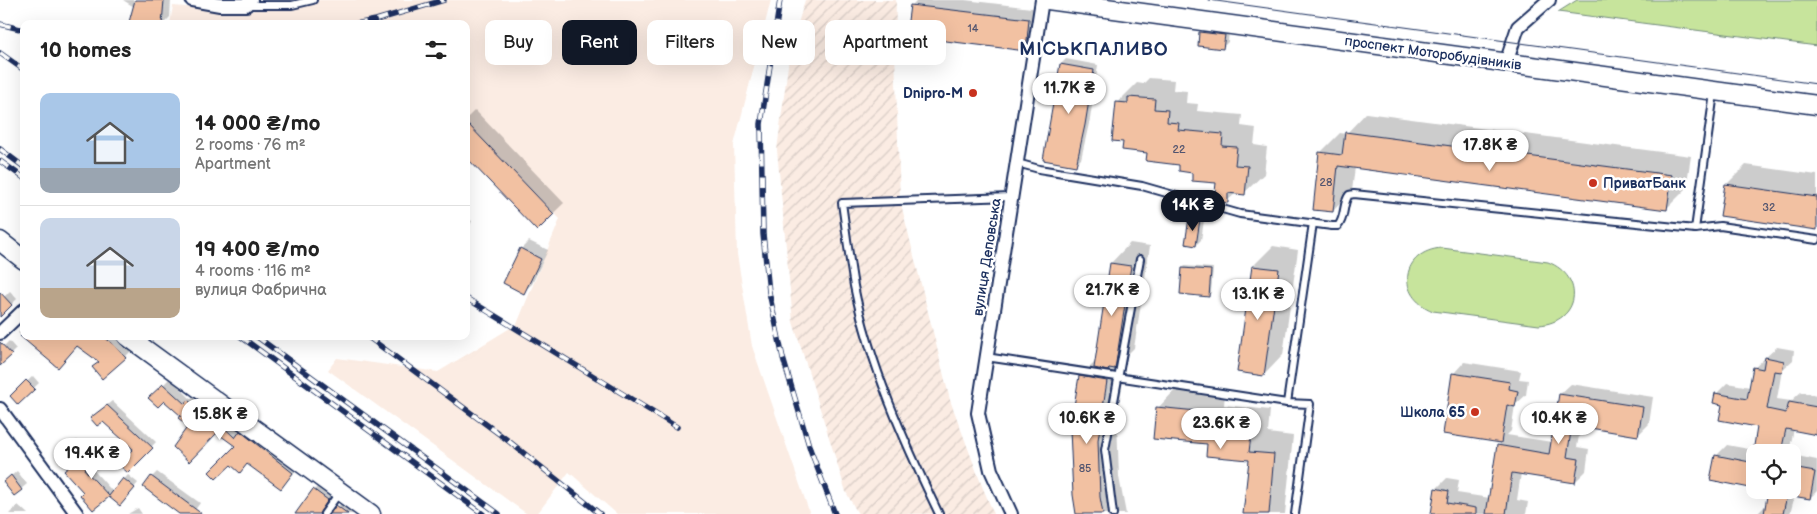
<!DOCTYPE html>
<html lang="en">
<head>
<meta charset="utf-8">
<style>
  :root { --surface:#fff; --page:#f2f2f2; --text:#222; --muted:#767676; --line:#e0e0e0; --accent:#111827 }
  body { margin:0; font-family:"Balsamiq Sans",sans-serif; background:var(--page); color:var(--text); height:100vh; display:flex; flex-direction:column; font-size:19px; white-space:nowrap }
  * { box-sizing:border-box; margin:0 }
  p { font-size:16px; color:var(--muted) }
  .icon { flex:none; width:28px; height:28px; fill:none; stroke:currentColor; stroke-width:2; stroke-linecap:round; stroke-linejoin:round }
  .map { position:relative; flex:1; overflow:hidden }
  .side { position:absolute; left:20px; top:20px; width:450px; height:320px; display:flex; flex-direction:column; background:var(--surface); border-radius:10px; box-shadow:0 5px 20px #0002 }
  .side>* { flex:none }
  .hud { position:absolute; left:485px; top:20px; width:475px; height:45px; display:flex; gap:10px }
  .buttons { position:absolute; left:1746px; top:444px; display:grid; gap:10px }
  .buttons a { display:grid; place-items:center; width:55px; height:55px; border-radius:10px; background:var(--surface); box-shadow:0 5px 20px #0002; font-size:25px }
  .price { position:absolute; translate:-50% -42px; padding:0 11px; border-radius:18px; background:#fff; color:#222; font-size:16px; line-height:32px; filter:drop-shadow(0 1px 2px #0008) }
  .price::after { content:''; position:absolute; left:50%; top:30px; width:15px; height:11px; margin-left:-8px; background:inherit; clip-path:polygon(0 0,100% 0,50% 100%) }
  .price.on { background:var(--accent); color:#fff }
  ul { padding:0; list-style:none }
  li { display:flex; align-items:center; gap:15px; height:125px; padding:0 20px }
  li+li { border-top:1px solid var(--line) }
  li span { display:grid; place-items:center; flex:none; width:140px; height:100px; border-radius:10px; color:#555 }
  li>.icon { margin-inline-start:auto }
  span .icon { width:60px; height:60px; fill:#fffc; stroke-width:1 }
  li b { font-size:21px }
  h2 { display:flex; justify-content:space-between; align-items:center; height:60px; padding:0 20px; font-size:21px }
  .pill { padding:0 18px; border-radius:10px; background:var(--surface); box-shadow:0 5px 20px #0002; font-size:18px; line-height:45px }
  .pill.on { background:var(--accent); color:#fff }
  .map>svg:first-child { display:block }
</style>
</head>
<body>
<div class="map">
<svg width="1817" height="514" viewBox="0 0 1817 514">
  <defs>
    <pattern id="industrial-furrows" width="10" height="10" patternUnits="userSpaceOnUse" patternTransform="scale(1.25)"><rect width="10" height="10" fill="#fbece3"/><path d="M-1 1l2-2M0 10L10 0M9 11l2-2" fill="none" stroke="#d7cbc5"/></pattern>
  </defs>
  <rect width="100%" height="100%" fill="#fff"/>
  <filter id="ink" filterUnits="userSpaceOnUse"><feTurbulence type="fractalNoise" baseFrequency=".02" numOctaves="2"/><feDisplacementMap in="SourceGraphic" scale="10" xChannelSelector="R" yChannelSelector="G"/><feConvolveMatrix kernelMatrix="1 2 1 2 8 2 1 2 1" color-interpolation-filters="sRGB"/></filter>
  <g filter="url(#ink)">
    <polygon fill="#fbece3" points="289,0 771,0 734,145 737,254 752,346 810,514 617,514 569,472 537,514 527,514 328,370 337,358 438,372 517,324 560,219 466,123 466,24 170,24 173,6 248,12"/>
    <polygon fill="url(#industrial-furrows)" points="805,0 896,0 895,54 900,200 950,400 982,486 994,514 858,514 846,492 793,322 777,150 790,50"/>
    <g fill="#c7e49c" stroke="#718a7d">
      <polygon points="1577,0 1817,0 1817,46 1558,12"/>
      <path d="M1442 248 1548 262C1586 277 1580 322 1539 325L1433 311C1395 296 1401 251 1442 248Z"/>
    </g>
    <g fill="#0003">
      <polygon points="123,0 171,0 170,17 163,24 131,21 134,7"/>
      <polygon points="917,0 965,0 1040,9 1036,39 1025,49 911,6"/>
      <polygon points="1206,28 1229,30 1228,42 1222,48 1200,33"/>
      <polygon points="1066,59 1098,65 1090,119 1081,159 1076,164 1061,64"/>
      <polygon points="1149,78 1174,80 1173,90 1187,91 1186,103 1198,104 1197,111 1242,115 1241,126 1256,128 1254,145 1267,147 1264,174 1244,193 1236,193 1227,201 1217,182 1181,163 1124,141 1117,103 1137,83 1143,84"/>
      <polygon points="475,110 564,203 537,229 466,155 466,119"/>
      <polygon points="1366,113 1691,156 1686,189 1667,208 1355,167 1352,191 1333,211 1320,153 1340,133 1346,134"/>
      <polygon points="1746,165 1817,175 1817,228 1726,185"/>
      <polygon points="1196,213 1205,214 1201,240 1196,245 1190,218"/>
      <polygon points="466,218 472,221 466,233"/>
      <polygon points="529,241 548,250 532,284 523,292 521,249"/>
      <polygon points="1130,243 1150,246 1134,348 1122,360 1126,361 1117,419 1119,477 1126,514 1078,514 1080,377 1097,360 1111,263"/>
      <polygon points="1273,246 1298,250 1283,355 1264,375 1253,266"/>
      <polygon points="1185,266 1213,268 1211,293 1208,296 1183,268"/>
      <polygon points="10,291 17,299 0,315 0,301"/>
      <polygon points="24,327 24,336 120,336 132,350 125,357 100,361 78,344 58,367 18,333"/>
      <polygon points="9,341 16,349 0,365 0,350"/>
      <polygon points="1777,347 1794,350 1793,360 1782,370 1777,399 1791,401 1801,392 1817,395 1817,434 1794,429 1789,452 1755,452 1755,488 1716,456 1727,445 1754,450 1759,426 1723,404 1716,394 1727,383 1750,387 1754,368"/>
      <polygon points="1464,362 1521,371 1519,379 1528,380 1526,395 1515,405 1511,431 1507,435 1552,442 1560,394 1571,384 1653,397 1649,424 1638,435 1581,425 1577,447 1589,449 1586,471 1575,482 1521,473 1517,500 1528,502 1526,514 1432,514 1436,489 1447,478 1459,480 1457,493 1490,498 1498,446 1502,442 1444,433 1454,373"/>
      <polygon points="33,376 39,383 18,403 12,396"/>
      <polygon points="170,378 191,399 195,395 213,412 217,408 241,432 247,426 299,467 287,481 281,487 237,446 217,432 189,426 183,416 164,399 150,398"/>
      <polygon points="1176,389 1225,394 1224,405 1270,410 1268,433 1293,436 1285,514 1245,514 1250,459 1208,442 1158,408"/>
      <polygon points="112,401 156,442 128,471 134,449 97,413"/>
      <polygon points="77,440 93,459 88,464 113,492 128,475 138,483 120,504 109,495 93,508 71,466 65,449"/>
      <polygon points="1792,455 1817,460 1817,491 1810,498 1795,495 1790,514 1757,514 1767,504 1769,490 1767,490 1792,490"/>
      <polygon points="17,471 27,484 14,495 10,477"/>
      <polygon points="157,472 200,503 192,514 181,514 152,477"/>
      <polygon points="319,484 333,494 324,507 327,513 332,513 343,501 363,514 297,514"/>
      <polygon points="18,505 28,514 9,514"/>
      <polygon points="138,508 142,514 128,514"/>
    </g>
    <g fill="#f2c1a2" stroke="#1b2f5e">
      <polygon points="135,0 164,0 162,24 129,22"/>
      <polygon points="910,5 1029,19 1026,51 906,36"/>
      <polygon points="1199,32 1225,35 1223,49 1198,46"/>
      <polygon points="1060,64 1094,70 1085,125 1076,166 1043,160"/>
      <polygon points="1128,97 1155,99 1154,109 1168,110 1167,122 1179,123 1178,130 1223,134 1222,146 1237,147 1235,165 1248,166 1245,195 1228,193 1228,203 1214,201 1216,183 1192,181 1192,173 1179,171 1179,165 1146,161 1147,153 1122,150 1123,142 1112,141 1116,102 1128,103"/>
      <polygon points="466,122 554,214 537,231 466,157"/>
      <polygon points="1345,132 1672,175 1667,210 1338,166 1333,212 1313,210 1319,152 1342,155"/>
      <polygon points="1725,184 1817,197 1817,230 1720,216"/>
      <polygon points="1189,218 1200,219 1196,246 1185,244"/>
      <polygon points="520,248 541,259 524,294 503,283"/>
      <polygon points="1110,263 1131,266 1115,369 1109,368 1108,371 1094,368"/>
      <polygon points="1252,266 1279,269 1264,376 1237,372"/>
      <polygon points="1182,268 1211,270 1209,297 1180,294"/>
      <polygon points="0,292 12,305 0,317"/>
      <polygon points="20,336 103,336 114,345 126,358 102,379 92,367 99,362 77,346 58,368"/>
      <polygon points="0,342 12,355 0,366"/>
      <polygon points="1765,357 1784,361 1782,372 1774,371 1767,409 1786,413 1789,402 1817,407 1817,435 1786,429 1781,452 1753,452 1757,427 1719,420 1722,405 1713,403 1715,393 1747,399 1753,367 1763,369"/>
      <polygon points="1452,373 1510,382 1509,389 1518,391 1515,407 1507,405 1501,443 1443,434"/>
      <polygon points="1079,376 1107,381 1098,440 1100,497 1103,514 1076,514 1073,495 1070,430"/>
      <polygon points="26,380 35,389 18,405 10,396"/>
      <polygon points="163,384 185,404 188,400 206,417 210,414 235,438 240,431 293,473 281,489 247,464 240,473 231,465 216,479 209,472 235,446 217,433 189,462 173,447 188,426 178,418 181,416 164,401 158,407 148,398"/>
      <polygon points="1559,394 1643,407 1638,436 1572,425 1567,457 1579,459 1575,483 1512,473 1506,514 1486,514 1497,445 1549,454"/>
      <polygon points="107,405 153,448 128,473 118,464 133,449 103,422 97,426 90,418"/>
      <polygon points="1156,407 1207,412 1206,424 1252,428 1249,452 1274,454 1269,514 1243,514 1249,460 1206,456 1207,444 1153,439"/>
      <polygon points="72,443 90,464 84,469 109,496 123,478 135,488 120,506 109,497 93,510 80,495 83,492 64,471 70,466 59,453"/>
      <polygon points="1715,455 1755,463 1755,489 1710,480"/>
      <polygon points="1792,468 1815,472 1810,499 1792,496"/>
      <polygon points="11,475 22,490 14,496 3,482"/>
      <polygon points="151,476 179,497 202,514 179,514 143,487"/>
      <polygon points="1435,488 1449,491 1447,503 1476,508 1476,514 1431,514"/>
      <polygon points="313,489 328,500 319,514 295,514"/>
      <polygon points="1768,490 1788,490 1783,514 1764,514"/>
      <polygon points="336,505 348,514 330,514"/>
    </g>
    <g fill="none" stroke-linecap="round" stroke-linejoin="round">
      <defs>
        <g id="lane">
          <polyline points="248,5 292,5 313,0"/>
          <path d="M1017 163 1039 169 1142 186 1240 214 1332 226H1338C1346 217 1342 204 1349 195L1354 194 1695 229 1714 93"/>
          <polyline points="1695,229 1720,226 1817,240"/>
          <polyline points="986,357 1287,403"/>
          <polyline points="324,514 339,493"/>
          <path d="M939 514C904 441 870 366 854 286 849 258 846 230 842 203L1011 197"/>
          <polyline points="1113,514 1105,450 1140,259"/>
          <polyline points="1295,514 1310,404 1287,403 1313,223"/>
        </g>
        <g id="street">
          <polyline points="192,0 220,5 246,5 251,0"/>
          <polyline points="1506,63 1518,27 1549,0"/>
          <polyline points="0,333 24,310"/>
          <polyline points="0,409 77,514"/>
          <polyline points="1011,514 991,470 978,413 1042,0"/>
        </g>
        <g id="secondary">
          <polyline points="1048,0 1817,105"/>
          <polyline points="0,241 24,260"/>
          <polyline points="127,336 371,514"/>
        </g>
      </defs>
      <use href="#lane" stroke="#1b2f5e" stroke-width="10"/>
      <use href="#street" stroke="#1b2f5e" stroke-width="16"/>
      <use href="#secondary" stroke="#1b2f5e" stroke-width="21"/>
      <use href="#lane" stroke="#fff" stroke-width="6"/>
      <use href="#street" stroke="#fff" stroke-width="12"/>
      <use href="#secondary" stroke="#fff" stroke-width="18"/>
      <polyline stroke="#1b2f5e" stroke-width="1" points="1209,0 1817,84"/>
      <defs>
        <g id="rail">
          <polyline points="780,0 761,124 763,234 769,292 783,358 810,449 835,514"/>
          <polyline points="0,24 24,30"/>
          <polyline points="355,24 376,20 444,0"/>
          <polyline points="0,53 24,70"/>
          <polyline points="0,149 24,167"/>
          <polyline points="0,161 24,178"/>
          <polyline points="466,298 677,427"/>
          <polyline points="240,336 483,514"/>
          <polyline points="256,336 499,514"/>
          <polyline points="367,336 506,439 600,514"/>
        </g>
      </defs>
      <use href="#rail" stroke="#1b2f5e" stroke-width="5.5"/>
      <use href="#rail" stroke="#fff" stroke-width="4" stroke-dasharray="11" stroke-linecap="butt"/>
    </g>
  </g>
  <g fill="#c8321e" stroke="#fff" stroke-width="2">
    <circle cx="973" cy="93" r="5"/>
    <circle cx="1593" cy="183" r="5"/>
    <circle cx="1475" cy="412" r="5"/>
  </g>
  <g text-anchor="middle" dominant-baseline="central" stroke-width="5" stroke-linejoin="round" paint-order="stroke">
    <g font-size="11" fill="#51546f">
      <text x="973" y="28">14</text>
      <text x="1179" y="149">22</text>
      <text x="1326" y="182">28</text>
      <text x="1769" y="207">32</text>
      <text x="1085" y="468">85</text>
    </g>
    <g font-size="14" fill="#1b2f5e" stroke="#fff">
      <text transform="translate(1433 53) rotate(8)">проспект Моторобудівників</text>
      <text transform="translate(987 257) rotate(-81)">вулиця Деповська</text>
    </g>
    <g font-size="14" font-weight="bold" fill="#1b2f5e" stroke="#fff" text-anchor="end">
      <text x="963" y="93">Dnipro-M</text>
      <text x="1603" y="183" text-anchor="start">ПриватБанк</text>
      <text x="1465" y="412">Школа 65</text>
    </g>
    <g font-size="19" font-weight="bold" letter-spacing="1" fill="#1b2f5e" stroke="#fff">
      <text x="1094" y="49">МІСЬКПАЛИВО</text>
    </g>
  </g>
</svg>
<div class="buttons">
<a><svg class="icon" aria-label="locate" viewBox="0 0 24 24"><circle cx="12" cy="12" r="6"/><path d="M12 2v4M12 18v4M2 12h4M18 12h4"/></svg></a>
</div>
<b class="price" style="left:1069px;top:115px">11.7K ₴</b>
<b class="price" style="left:1490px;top:172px">17.8K ₴</b>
<b class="price on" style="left:1193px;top:232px">14K ₴</b>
<b class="price" style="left:1112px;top:317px">21.7K ₴</b>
<b class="price" style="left:1258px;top:321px">13.1K ₴</b>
<b class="price" style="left:220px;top:441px">15.8K ₴</b>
<b class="price" style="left:1087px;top:445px">10.6K ₴</b>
<b class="price" style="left:1559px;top:445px">10.4K ₴</b>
<b class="price" style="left:1221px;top:450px">23.6K ₴</b>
<b class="price" style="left:92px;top:480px">19.4K ₴</b>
<div class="hud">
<a class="pill">Buy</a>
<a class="pill on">Rent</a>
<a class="pill">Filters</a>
<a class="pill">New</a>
<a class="pill">Apartment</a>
</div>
<section class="side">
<h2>10 homes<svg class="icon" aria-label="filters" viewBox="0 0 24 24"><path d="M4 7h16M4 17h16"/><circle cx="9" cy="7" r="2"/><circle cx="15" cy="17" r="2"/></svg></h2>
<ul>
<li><span style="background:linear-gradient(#a9c7e8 75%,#9aa5b1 0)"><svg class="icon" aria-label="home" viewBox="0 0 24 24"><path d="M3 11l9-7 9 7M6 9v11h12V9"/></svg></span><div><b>14 000 ₴/mo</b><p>2 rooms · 76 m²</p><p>Apartment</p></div></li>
<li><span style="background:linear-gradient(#c9d6e8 70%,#b9a48a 0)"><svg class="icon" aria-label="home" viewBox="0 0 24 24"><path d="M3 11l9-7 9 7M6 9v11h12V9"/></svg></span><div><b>19 400 ₴/mo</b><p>4 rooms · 116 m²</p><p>вулиця Фабрична</p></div></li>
</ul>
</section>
</div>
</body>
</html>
